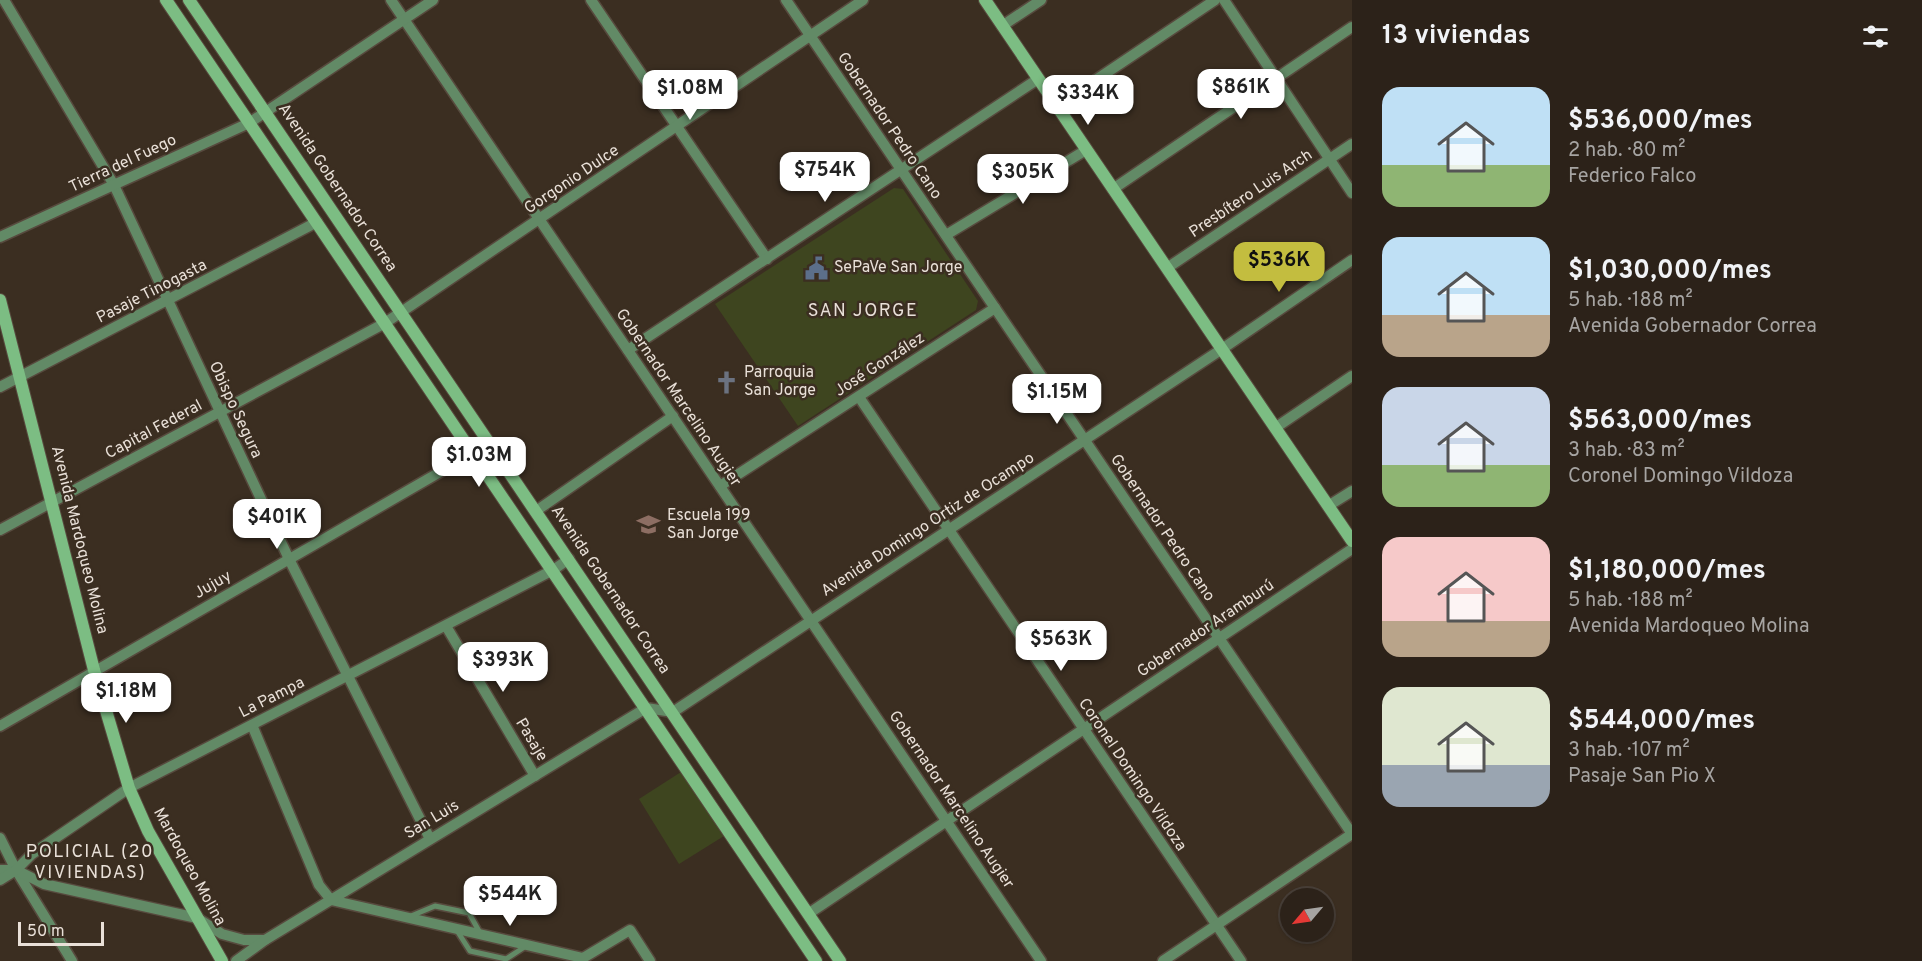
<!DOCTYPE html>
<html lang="es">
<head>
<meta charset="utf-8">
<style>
  :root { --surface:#2c2219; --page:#342a22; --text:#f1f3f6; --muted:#a6a4a2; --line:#483f38; --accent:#c3bd3f }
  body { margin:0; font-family:Overpass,sans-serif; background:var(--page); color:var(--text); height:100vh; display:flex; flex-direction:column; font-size:22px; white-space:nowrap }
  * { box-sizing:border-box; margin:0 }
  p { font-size:20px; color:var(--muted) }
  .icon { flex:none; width:33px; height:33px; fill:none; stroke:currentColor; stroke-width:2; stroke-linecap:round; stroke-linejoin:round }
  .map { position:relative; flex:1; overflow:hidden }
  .drawer { display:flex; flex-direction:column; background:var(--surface); width:570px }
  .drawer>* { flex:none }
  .needle { width:39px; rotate:241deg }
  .buttons { position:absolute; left:1280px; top:888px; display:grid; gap:12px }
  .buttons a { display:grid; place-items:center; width:54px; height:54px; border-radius:50%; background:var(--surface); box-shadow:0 2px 4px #0004,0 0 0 2px var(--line); font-size:30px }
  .scale { position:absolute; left:18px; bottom:15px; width:86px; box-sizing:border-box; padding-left:6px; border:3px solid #e9e0d8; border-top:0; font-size:16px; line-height:21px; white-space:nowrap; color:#e9e0d8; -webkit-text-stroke:4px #3b2e21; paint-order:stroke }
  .price { position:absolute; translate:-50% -51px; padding:0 14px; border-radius:12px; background:#fff; color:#222; font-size:20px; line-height:39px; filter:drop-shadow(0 2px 3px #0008) }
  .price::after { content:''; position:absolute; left:50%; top:36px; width:18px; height:14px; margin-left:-9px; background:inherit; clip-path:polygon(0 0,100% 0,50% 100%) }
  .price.on { background:var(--accent); color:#111 }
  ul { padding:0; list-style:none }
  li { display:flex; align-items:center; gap:18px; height:150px; padding:0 30px }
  li span { display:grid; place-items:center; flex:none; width:168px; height:120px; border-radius:18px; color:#555 }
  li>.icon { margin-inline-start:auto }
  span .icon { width:72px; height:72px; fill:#fffc; stroke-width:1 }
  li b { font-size:26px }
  h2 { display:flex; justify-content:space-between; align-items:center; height:72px; padding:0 30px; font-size:26px }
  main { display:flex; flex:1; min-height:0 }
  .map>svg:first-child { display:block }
</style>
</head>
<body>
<main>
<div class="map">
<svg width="1352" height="961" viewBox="0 0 1352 961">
  <rect width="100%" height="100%" fill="#3b2e21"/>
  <g fill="#3e451f">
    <polygon points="894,188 903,189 978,301 976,310 798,426 715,304"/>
    <polygon points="681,772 724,836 679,864 639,799"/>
  </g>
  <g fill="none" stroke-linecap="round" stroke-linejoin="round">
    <defs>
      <g id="lane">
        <polyline points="411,916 435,906 469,913 480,933"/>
        <polyline points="456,929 470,951 506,959 526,946"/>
      </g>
      <g id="street">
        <polyline points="4,0 114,185 289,559 430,839"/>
        <polyline points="391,0 1041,961"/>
        <polyline points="591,0 767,259"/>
        <polyline points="786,0 1352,834"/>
        <polyline points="1224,0 1352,193"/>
        <polyline points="1002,26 1041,0"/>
        <polyline points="1057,106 1215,0"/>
        <polyline points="1113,189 1352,27"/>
        <polyline points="946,235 1086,150"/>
        <polyline points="0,237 249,123 433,0"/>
        <polyline points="1167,268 1352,144"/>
        <polyline points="628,350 1038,79"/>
        <polyline points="0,387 317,222"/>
        <polyline points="859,397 1241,961"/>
        <polyline points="1275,428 1352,376"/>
        <polyline points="720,486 995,308"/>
        <polyline points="1328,506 1352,491"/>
        <polyline points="536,511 673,416"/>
        <polyline points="0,530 385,323 863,0"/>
        <polyline points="446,626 535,776"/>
        <polyline points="252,725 319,885 331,900 583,958 630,930 650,961"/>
        <polyline points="0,726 473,453"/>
        <polyline points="0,838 16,870 72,961"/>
        <polyline points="0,870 16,870 44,884 197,918 222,934 244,940 265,940"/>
        <polyline points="0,880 16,870 32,854 129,788 553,570 569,559"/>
        <polyline points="808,914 1352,549"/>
        <polyline points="236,961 265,940 646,708 673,712 1222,349 1352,260"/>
        <polyline points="1163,961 1352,834"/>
      </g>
      <g id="secondary">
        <polyline points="166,0 816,961"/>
        <polyline points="189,0 840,961"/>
        <polyline points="985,0 1352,541"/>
        <polyline points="0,300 94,670 129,788 148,831 222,961"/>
      </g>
    </defs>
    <use href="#lane" stroke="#574a3e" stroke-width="8"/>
    <use href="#street" stroke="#574a3e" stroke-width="13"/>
    <use href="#secondary" stroke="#574a3e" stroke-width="14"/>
    <use href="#lane" stroke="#628a66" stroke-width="5"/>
    <use href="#street" stroke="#628a66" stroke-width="10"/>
    <use href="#secondary" stroke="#7cbd83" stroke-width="12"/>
  </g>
  <defs>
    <symbol id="civic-bare" viewBox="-9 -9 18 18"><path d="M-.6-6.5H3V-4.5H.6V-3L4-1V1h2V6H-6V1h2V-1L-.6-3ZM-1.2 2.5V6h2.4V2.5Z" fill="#5c6f8a" stroke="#3b2e21" stroke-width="2.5" paint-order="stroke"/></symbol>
    <symbol id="church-bare" viewBox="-9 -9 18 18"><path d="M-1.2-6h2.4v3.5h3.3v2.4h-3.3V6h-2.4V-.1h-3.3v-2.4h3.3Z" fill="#6b7280" stroke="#3b2e21" stroke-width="2.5" paint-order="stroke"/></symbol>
    <symbol id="school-bare" viewBox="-9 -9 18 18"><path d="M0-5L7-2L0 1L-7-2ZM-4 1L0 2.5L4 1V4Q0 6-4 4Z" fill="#8d6e63" stroke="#3b2e21" stroke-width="2.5" paint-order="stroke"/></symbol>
  </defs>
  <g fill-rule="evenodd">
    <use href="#civic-bare" x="800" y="252" width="33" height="33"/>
    <use href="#church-bare" x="710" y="366" width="33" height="33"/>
    <use href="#school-bare" x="632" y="508" width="33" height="33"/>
  </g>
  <g text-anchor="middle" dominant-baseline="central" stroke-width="5" stroke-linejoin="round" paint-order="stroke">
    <g font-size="16" fill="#e9e0d8" stroke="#3b2e21">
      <text transform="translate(889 126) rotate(56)">Gobernador Pedro Cano</text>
      <text transform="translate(123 164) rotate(-25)">Tierra del Fuego</text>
      <text transform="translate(572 180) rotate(-34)">Gorgonio Dulce</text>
      <text transform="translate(337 188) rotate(56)">Avenida Gobernador Correa</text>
      <text transform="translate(1251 194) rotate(-34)">Presbítero Luis Arch</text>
      <text transform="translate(152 292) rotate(-27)">Pasaje Tinogasta</text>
      <text transform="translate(880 365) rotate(-33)">José González</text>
      <text transform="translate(678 398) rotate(56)">Gobernador Marcelino Augier</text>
      <text transform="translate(235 410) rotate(65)">Obispo Segura</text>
      <text transform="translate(154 430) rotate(-28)">Capital Federal</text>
      <text transform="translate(928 525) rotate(-33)">Avenida Domingo Ortiz de Ocampo</text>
      <text transform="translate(1162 528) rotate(56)">Gobernador Pedro Cano</text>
      <text transform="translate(79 540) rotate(76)">Avenida Mardoqueo Molina</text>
      <text transform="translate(213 585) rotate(-30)">Jujuy</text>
      <text transform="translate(610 590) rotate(56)">Avenida Gobernador Correa</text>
      <text transform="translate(1206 629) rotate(-34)">Gobernador Aramburú</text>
      <text transform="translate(272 698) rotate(-27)">La Pampa</text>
      <text transform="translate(531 740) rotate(59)">Pasaje</text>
      <text transform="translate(1132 775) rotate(56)">Coronel Domingo Vildoza</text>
      <text transform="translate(951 800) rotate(56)">Gobernador Marcelino Augier</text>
      <text transform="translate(432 820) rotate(-31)">San Luis</text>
      <text transform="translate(189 867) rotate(61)">Mardoqueo Molina</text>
    </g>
    <g font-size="16" fill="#e9e0d8" stroke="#3b2e21" text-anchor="start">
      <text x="834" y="268">SePaVe San Jorge</text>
      <text x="744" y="373">Parroquia<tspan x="744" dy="18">San Jorge</tspan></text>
      <text x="667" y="516">Escuela 199<tspan x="667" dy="18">San Jorge</tspan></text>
    </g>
    <g font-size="18" letter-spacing="1.5" fill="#e9e0d8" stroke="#3b2e21">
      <text x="863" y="311">SAN JORGE</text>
      <text x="90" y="852">POLICIAL (20<tspan x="90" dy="21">VIVIENDAS)</tspan></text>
    </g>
  </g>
</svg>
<div class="buttons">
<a><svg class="needle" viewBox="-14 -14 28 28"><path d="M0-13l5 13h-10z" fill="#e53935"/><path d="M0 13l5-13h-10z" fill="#a6a4a2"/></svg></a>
</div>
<div class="scale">50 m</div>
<b class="price" style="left:1241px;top:120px">$861K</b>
<b class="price" style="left:690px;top:121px">$1.08M</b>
<b class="price" style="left:1088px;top:126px">$334K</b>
<b class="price" style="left:825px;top:203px">$754K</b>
<b class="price" style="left:1023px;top:205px">$305K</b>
<b class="price on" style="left:1279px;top:293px">$536K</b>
<b class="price" style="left:1057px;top:425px">$1.15M</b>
<b class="price" style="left:479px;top:488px">$1.03M</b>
<b class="price" style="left:277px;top:550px">$401K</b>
<b class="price" style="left:1061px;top:672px">$563K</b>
<b class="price" style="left:503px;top:693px">$393K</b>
<b class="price" style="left:126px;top:724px">$1.18M</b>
<b class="price" style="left:510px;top:927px">$544K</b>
</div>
<section class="drawer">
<h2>13 viviendas<svg class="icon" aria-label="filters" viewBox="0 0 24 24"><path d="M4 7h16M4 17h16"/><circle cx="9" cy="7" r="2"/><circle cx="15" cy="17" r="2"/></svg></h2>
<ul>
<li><span style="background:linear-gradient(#bfe0f5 65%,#8fb573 0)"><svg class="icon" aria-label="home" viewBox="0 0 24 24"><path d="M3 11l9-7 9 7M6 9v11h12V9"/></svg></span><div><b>$536,000/mes</b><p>2 hab. · 80 m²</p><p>Federico Falco</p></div></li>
<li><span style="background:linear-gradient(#bfe0f5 65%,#b9a48a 0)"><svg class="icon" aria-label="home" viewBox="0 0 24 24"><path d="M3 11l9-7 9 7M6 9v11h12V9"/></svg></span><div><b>$1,030,000/mes</b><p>5 hab. · 188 m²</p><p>Avenida Gobernador Correa</p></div></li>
<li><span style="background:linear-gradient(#c9d6e8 65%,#8fb573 0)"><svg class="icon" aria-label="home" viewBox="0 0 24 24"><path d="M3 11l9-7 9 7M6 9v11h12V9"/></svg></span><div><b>$563,000/mes</b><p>3 hab. · 83 m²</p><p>Coronel Domingo Vildoza</p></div></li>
<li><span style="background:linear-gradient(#f6c9c9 70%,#b9a48a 0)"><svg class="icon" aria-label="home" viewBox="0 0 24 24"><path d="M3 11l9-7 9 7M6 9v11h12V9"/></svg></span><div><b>$1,180,000/mes</b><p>5 hab. · 188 m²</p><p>Avenida Mardoqueo Molina</p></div></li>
<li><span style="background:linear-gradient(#dfe7d0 65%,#9aa5b1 0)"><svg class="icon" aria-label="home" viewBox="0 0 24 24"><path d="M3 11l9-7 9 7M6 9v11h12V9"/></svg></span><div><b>$544,000/mes</b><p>3 hab. · 107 m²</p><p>Pasaje San Pio X</p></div></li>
</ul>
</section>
</main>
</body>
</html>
